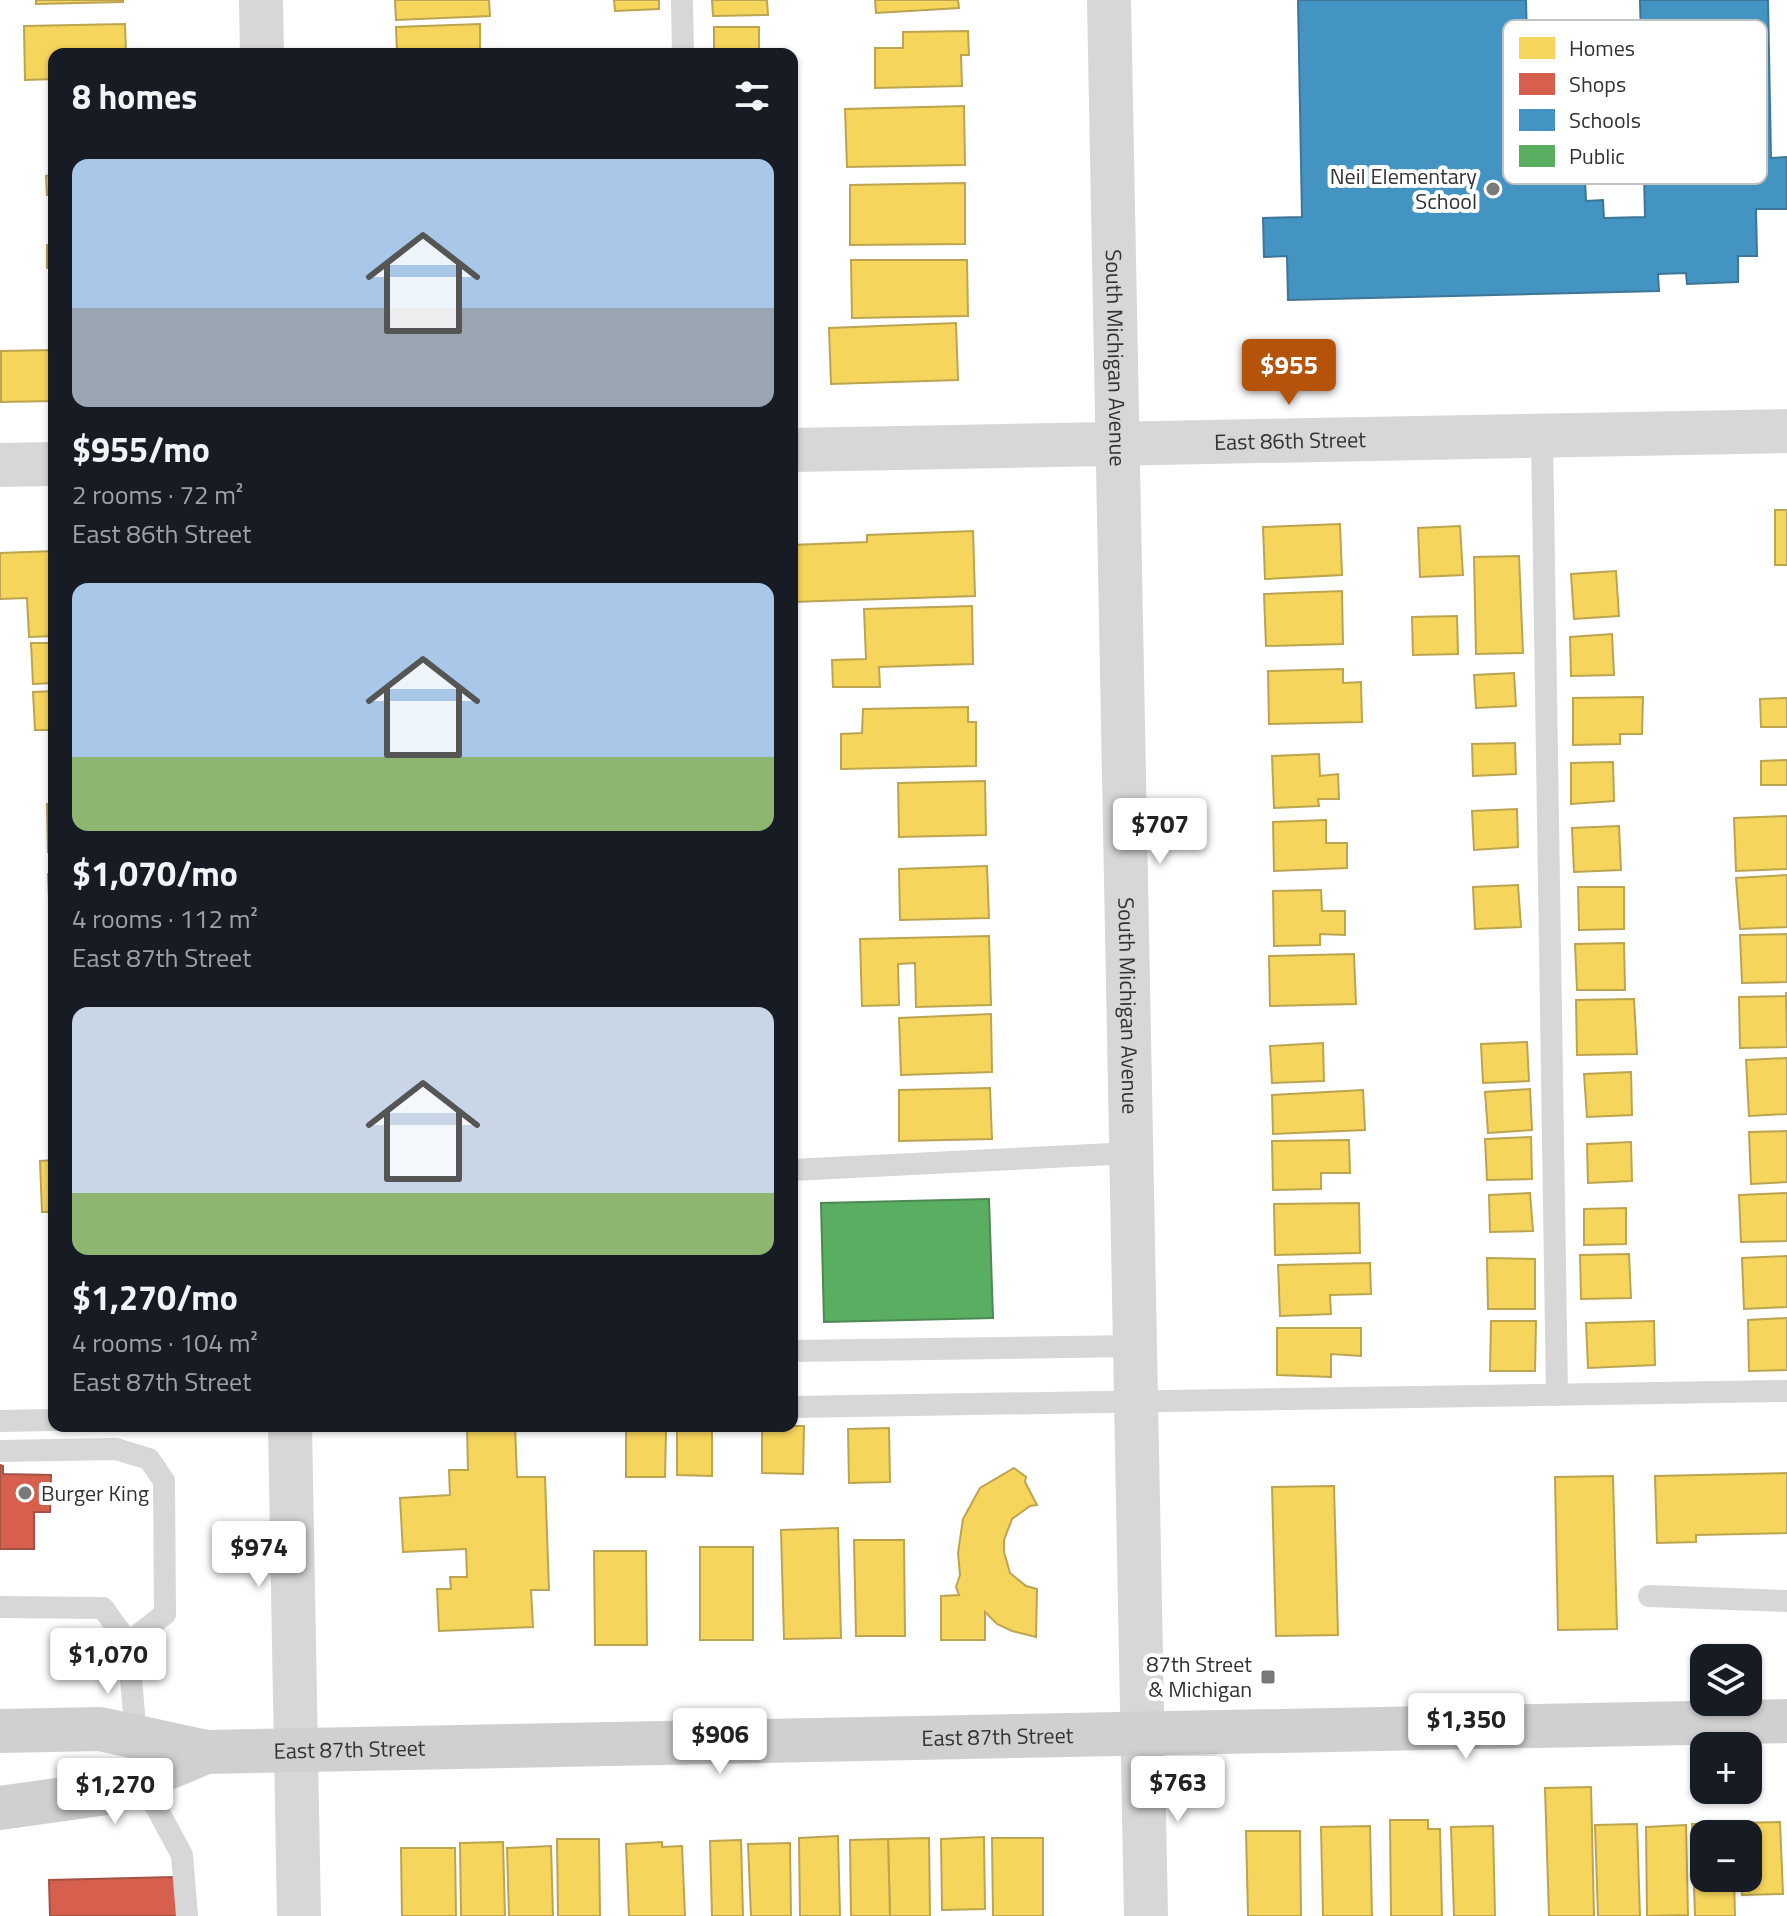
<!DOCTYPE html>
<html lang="en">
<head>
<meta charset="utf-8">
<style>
  :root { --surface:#171b24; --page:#242831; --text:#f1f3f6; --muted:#9ea1a6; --accent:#b45309 }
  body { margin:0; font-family:"Titillium Web",sans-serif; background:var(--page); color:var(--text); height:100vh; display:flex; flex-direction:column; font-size:30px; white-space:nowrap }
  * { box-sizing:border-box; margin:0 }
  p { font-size:26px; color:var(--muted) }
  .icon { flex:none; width:44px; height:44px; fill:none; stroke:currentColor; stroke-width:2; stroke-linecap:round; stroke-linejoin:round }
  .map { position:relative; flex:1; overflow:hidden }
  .drawer { position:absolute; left:48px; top:48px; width:750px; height:1384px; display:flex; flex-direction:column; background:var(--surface); border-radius:16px; box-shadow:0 2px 6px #0004 }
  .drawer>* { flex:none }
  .fabs { position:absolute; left:1690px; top:1644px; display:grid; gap:16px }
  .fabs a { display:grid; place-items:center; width:72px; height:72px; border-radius:16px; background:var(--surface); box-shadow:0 2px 6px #0004; font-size:40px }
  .price { position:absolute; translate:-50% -68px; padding:0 18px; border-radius:8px; background:#fff; color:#222; font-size:26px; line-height:52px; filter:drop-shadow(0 2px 4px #0008) }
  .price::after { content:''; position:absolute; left:50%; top:48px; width:24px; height:18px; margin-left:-12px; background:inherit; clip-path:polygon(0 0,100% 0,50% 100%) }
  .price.current { background:var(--accent); color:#fff }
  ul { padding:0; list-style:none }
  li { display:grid; align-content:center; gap:16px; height:424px; padding:0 24px }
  li span { display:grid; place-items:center; height:248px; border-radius:16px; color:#555 }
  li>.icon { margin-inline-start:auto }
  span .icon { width:144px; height:144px; fill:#fffc; stroke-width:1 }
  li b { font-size:34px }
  h2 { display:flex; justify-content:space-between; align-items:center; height:96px; padding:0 24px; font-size:34px }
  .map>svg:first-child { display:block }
</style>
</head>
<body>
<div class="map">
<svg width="1787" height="1916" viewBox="0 0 1787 1916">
  <rect width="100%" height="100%" fill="#fff"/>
  <g fill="#f6d55c" stroke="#bca450" stroke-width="2">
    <polygon points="36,0 123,0 123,2 36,4"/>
    <polygon points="395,0 489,0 490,16 396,20"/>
    <polygon points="614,0 659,0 659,9 615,11"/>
    <polygon points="712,0 767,0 768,15 713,16"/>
    <polygon points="875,0 958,0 959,8 876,13"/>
    <polygon points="125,24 126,54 54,54 54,79 25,80 24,26"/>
    <polygon points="480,24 480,54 397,54 396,27"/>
    <rect x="714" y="27" width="45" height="27"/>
    <polygon points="968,31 969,55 961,55 962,86 875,88 875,48 903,48 903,32"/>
    <polygon points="964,106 965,165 847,167 845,109"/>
    <polygon points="54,175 54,198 53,195 47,195 46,176"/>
    <polygon points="965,183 965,244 850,245 850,185"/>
    <polygon points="53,221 54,221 54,268 47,268 47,245 54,244"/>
    <polygon points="851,260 967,260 968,316 852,318"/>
    <polygon points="49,297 54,297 54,333 50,333"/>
    <polygon points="956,323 958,380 831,384 829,328"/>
    <polygon points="54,350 54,401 1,402 1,351"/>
    <rect x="1775" y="510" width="12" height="55"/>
    <polygon points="1340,524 1342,575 1265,579 1263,527"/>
    <polygon points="1460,526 1463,575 1420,577 1418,528"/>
    <polygon points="973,531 975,596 792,602 792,545 867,542 867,535"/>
    <polygon points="54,551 54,636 29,637 27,598 0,599 0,553"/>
    <polygon points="1519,556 1523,653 1476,654 1474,557"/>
    <polygon points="1616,571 1619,616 1574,619 1571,574"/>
    <polygon points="1342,591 1343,644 1266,646 1264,594"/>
    <polygon points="972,606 973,664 879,667 880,687 833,687 832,660 866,659 864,609"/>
    <polygon points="1457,616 1458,654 1413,655 1412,617"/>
    <polygon points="1612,634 1614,675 1571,676 1570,637"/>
    <polygon points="31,643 54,643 54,683 33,684"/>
    <polygon points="1343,669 1343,683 1361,682 1362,722 1269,724 1268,671"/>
    <polygon points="1514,673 1516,706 1476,708 1474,675"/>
    <polygon points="54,691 54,730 35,730 33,692"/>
    <polygon points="1643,697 1642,734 1620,734 1620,744 1573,745 1573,698"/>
    <polygon points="1787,698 1787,727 1761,727 1760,699"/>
    <polygon points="968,707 968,722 976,722 976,766 841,769 841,734 862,733 863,709"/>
    <polygon points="1515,743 1516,774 1473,776 1472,744"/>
    <polygon points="1319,754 1320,776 1338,774 1339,799 1318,799 1319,806 1274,808 1272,756"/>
    <polygon points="1787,760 1787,785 1761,785 1761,761"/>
    <polygon points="1613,762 1614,801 1571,804 1571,763"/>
    <polygon points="985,781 986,835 899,837 898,783"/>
    <polygon points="47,804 54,804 54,852 48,852"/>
    <polygon points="1517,809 1518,847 1474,850 1472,811"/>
    <polygon points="1787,816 1787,869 1736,871 1734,818"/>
    <polygon points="1326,820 1326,843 1347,843 1347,868 1274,871 1273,822"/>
    <polygon points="1619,826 1621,870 1574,872 1572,828"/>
    <polygon points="987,866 989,918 900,920 899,869"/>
    <polygon points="48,874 54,874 54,925 50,925"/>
    <polygon points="1787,875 1787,927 1740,929 1736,878"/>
    <polygon points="1518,885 1521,927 1475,929 1473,887"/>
    <polygon points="1578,887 1624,887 1624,929 1579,930"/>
    <polygon points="1321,890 1322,911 1345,911 1345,935 1320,934 1320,945 1274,946 1273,891"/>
    <polygon points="49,931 54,931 54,983 50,983"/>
    <polygon points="1787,934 1787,982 1742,983 1740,935"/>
    <polygon points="989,936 991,1005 916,1007 915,963 898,964 899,1005 862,1006 860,939"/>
    <polygon points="1624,943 1625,990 1577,990 1575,944"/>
    <polygon points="1354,954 1356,1004 1270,1006 1269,956"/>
    <polygon points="1786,992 1787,1047 1740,1048 1739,997 1786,996"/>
    <polygon points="1634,999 1637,1054 1577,1055 1576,1000"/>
    <polygon points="991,1014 992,1072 901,1075 899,1018"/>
    <polygon points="1527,1042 1529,1081 1483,1083 1481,1044"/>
    <polygon points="1323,1043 1324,1081 1272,1083 1270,1046"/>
    <polygon points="1787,1058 1787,1114 1749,1116 1746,1060"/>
    <polygon points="1631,1072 1632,1115 1587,1117 1584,1074"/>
    <polygon points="990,1088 992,1139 899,1141 899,1090"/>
    <polygon points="1530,1089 1532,1130 1488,1133 1485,1092"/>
    <polygon points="1363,1090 1365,1130 1273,1134 1272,1095"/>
    <polygon points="1787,1131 1787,1182 1751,1184 1749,1132"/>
    <polygon points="1531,1137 1532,1179 1487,1180 1485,1139"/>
    <polygon points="1349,1140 1350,1173 1321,1173 1321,1189 1273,1190 1272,1141"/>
    <polygon points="1631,1142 1632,1181 1588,1183 1587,1144"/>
    <polygon points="54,1160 54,1212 42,1212 40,1161"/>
    <polygon points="1530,1193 1533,1231 1490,1232 1489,1195"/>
    <polygon points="1787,1193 1787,1241 1741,1242 1739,1195"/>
    <polygon points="1359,1203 1360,1253 1275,1255 1274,1204"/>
    <polygon points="1626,1208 1626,1244 1584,1245 1584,1209"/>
    <polygon points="1629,1254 1631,1298 1581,1299 1580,1255"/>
    <polygon points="1787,1256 1787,1307 1744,1309 1742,1258"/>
    <polygon points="1487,1258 1535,1259 1535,1309 1488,1309"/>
    <polygon points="1370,1263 1371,1294 1330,1295 1331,1314 1280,1316 1278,1265"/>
    <polygon points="1787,1318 1787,1370 1749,1371 1748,1320"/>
    <polygon points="1491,1321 1536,1321 1535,1371 1490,1371"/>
    <polygon points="1654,1321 1655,1365 1588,1368 1586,1323"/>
    <polygon points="1277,1328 1361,1328 1361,1356 1331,1354 1331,1377 1277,1375"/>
    <polygon points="467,1426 515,1426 517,1477 545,1477 549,1590 531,1590 533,1627 439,1631 437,1589 451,1589 450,1577 467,1577 466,1549 403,1552 400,1498 450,1495 449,1470 468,1470"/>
    <polygon points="762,1426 804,1426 803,1474 762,1473"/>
    <polygon points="889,1428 890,1482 849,1483 848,1429"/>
    <polygon points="677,1430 712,1430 712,1476 677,1475"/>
    <polygon points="626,1431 666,1431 665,1477 626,1477"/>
    <polygon points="1014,1468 1026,1477 1025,1482 1037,1505 1030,1506 1012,1519 1004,1540 1004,1552 1010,1573 1026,1586 1037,1589 1036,1637 1012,1631 997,1624 985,1612 985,1640 941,1640 941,1596 959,1595 956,1587 960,1575 958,1553 963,1519 980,1488"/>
    <polygon points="1787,1473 1787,1533 1696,1535 1696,1542 1657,1543 1655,1476"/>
    <polygon points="1613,1476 1617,1629 1558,1630 1555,1477"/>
    <polygon points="1334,1486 1338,1635 1276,1636 1272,1487"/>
    <polygon points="838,1528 841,1638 784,1639 781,1530"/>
    <polygon points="854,1540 904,1540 905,1636 856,1636"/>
    <rect x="700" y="1547" width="53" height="93"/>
    <polygon points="594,1551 646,1551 647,1645 595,1645"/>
    <polygon points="1591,1787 1594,1916 1549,1916 1545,1788"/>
    <polygon points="1390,1820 1428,1820 1428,1829 1440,1829 1442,1916 1391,1916"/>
    <polygon points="1780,1822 1783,1894 1742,1895 1741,1878 1748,1878 1748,1834 1740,1834 1740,1823"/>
    <polygon points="1733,1823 1733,1834 1704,1834 1704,1878 1734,1878 1735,1916 1695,1916 1692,1824"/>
    <polygon points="1637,1824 1640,1916 1598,1916 1595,1825"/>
    <polygon points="1686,1825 1688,1915 1647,1916 1646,1827"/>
    <polygon points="1370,1826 1372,1916 1323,1916 1321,1827"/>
    <polygon points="1493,1826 1495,1916 1454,1916 1451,1827"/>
    <polygon points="1246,1831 1300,1831 1301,1916 1248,1916"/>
    <polygon points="838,1836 840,1916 800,1916 799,1838"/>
    <polygon points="984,1837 985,1909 942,1910 941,1839"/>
    <polygon points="929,1838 930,1916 890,1916 888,1839"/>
    <polygon points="992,1838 1043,1838 1043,1916 993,1916"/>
    <polygon points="557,1839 599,1839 600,1916 558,1916"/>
    <polygon points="888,1839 890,1916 851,1916 850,1840"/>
    <polygon points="741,1840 743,1916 712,1916 710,1841"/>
    <polygon points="503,1842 505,1916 461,1916 460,1843"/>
    <polygon points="662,1842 662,1847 682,1846 685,1916 629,1916 626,1844"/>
    <polygon points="790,1843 791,1916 751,1916 748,1844"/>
    <polygon points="551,1846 553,1916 509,1916 507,1848"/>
    <polygon points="401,1848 455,1848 456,1916 402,1916"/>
  </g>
  <g fill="#d6604d" stroke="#a55245" stroke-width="2">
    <polygon points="0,1465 3,1466 3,1474 51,1475 50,1512 34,1512 34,1549 0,1549"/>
    <polygon points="175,1877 183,1916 50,1916 49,1880"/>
  </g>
  <polygon fill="#4393c3" stroke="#3e7698" stroke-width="2" points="1298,0 1526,0 1530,158 1584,157 1586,201 1603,200 1604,218 1645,217 1640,0 1768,0 1771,158 1787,157 1787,209 1756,209 1757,256 1738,256 1738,282 1687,284 1686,273 1658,274 1659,291 1288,300 1287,256 1264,257 1263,218 1302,217"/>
  <polygon fill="#5aae61" stroke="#4e8953" stroke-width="2" points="989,1199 993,1318 824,1322 821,1203"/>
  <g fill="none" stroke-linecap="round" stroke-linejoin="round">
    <g stroke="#d7d7d7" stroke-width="22">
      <polyline points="682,0 683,54"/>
      <polyline points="1542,436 1557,1395"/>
      <polyline points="792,1170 1132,1153"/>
      <polyline points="792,1351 1135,1346"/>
      <polyline points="792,1407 1787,1391"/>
      <polyline points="0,1421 54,1420"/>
      <polyline points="0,1451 116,1449 149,1459 164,1481 165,1614 128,1643"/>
      <polyline points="1649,1596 1787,1601"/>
      <polyline points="0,1607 103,1608 128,1643 136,1737"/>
      <polyline points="141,1779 182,1855 187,1916"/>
    </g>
    <g stroke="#d7d7d7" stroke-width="44">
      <polyline points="261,0 262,54"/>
      <path id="s1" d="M1109 0 1146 1916"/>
      <path id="s2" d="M792 450 1787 431"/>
      <polyline points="0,465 54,464"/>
      <polyline points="290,1426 299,1916"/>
    </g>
    <g stroke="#d0d0d0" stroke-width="44">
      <path id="s3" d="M0 1731 100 1729 206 1752 1787 1721"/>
      <polyline points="0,1808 107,1793 206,1752"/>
    </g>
  </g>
  <g fill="#7a7a7a" stroke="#fff" stroke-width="3">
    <circle cx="1493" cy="189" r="8"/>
    <circle cx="25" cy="1493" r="8"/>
    <rect x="1260" y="1669" width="16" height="16" rx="4"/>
  </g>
  <g text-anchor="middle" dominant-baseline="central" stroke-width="8" stroke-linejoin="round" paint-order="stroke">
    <g font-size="22" fill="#333" stroke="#fff" text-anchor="end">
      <text x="1477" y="176">Neil Elementary<tspan x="1477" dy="25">School</tspan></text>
      <text x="41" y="1493" text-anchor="start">Burger King</text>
      <text x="1252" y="1664">87th Street<tspan x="1252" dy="25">&amp; Michigan</tspan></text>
    </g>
    <g font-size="22" fill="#333" stroke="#fff">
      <text stroke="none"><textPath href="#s1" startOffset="358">South Michigan Avenue</textPath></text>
      <text stroke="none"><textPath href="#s2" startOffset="498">East 86th Street</textPath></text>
      <text stroke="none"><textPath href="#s1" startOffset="1006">South Michigan Avenue</textPath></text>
      <text stroke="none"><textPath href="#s3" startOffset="1000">East 87th Street</textPath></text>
      <text stroke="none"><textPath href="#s3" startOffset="352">East 87th Street</textPath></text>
    </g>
  </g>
  <rect x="1503" y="20" width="264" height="164" rx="12" fill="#fff" stroke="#c2c2c2" stroke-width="2"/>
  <rect x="1519" y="37" width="36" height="22" fill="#f6d55c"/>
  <rect x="1519" y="73" width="36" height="22" fill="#d6604d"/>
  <rect x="1519" y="109" width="36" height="22" fill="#4393c3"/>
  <rect x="1519" y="145" width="36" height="22" fill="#5aae61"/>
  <g font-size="22" fill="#333">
    <text x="1569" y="56">Homes</text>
    <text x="1569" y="92">Shops</text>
    <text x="1569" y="128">Schools</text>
    <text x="1569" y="164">Public</text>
  </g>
</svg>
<div class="fabs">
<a><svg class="icon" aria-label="layers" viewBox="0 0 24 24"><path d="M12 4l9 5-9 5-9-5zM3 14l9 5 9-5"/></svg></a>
<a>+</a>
<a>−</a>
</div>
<b class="price current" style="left:1289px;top:407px">$955</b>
<b class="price" style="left:1160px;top:866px">$707</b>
<b class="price" style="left:259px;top:1589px">$974</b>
<b class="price" style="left:108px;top:1696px">$1,070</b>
<b class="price" style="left:1466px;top:1761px">$1,350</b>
<b class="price" style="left:720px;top:1776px">$906</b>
<b class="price" style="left:1178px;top:1824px">$763</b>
<b class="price" style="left:115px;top:1826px">$1,270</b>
<section class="drawer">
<h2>8 homes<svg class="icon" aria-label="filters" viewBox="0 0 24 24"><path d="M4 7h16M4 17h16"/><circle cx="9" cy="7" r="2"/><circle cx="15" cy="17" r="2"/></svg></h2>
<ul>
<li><span style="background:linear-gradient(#a9c7e8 60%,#9aa5b1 0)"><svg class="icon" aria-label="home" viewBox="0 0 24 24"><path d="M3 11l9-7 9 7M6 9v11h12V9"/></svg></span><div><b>$955/mo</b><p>2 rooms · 72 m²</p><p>East 86th Street</p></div></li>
<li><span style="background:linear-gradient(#a9c7e8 70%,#8fb573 0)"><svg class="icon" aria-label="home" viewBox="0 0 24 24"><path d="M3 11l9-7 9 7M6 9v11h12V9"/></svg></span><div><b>$1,070/mo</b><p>4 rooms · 112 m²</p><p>East 87th Street</p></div></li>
<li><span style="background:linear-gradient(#c9d6e8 75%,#8fb573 0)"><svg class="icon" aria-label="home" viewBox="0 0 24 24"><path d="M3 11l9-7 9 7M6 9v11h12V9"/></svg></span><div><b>$1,270/mo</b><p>4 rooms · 104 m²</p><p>East 87th Street</p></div></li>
</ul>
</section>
</div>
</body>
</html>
